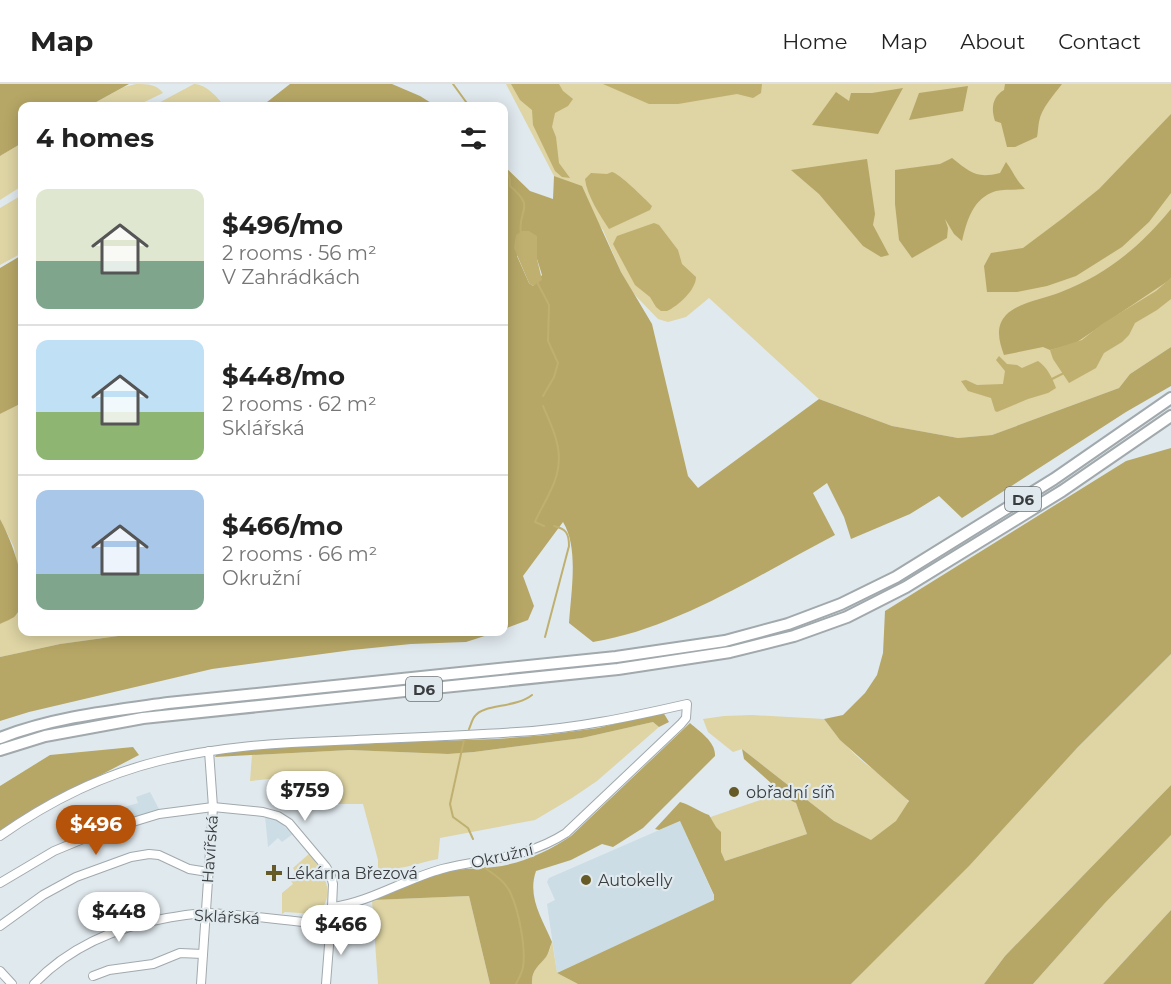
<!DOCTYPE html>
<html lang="en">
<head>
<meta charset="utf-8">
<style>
  :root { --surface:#fff; --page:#f6f6f6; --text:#222; --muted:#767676; --line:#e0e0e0; --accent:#b45309 }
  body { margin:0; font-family:Montserrat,sans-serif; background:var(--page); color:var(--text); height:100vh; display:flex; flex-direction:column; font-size:22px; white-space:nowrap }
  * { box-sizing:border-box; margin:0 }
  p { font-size:20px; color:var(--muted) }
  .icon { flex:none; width:33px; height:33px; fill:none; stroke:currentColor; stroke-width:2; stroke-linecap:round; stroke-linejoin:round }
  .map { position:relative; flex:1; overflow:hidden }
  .details { position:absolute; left:18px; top:18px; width:490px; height:534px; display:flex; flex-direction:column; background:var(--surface); border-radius:12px; box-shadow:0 3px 15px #0003 }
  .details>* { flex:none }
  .price { position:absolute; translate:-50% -51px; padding:0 14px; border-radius:21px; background:#fff; color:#222; font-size:20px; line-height:39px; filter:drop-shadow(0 2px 3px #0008) }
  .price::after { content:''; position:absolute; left:50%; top:36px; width:18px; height:14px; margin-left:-9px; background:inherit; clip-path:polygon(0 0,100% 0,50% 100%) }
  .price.selected { background:var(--accent); color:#fff }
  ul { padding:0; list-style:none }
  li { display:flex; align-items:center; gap:18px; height:150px; padding:0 18px }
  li+li { border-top:2px solid var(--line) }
  li span { display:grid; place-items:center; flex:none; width:168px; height:120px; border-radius:12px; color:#555 }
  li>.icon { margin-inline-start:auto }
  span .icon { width:72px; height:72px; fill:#fffc; stroke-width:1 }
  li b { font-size:26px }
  h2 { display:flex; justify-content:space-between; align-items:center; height:72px; padding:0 18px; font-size:26px }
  header { display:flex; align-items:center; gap:36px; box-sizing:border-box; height:84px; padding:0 30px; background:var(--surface); border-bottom:2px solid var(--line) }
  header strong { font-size:28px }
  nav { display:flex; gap:33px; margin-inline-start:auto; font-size:21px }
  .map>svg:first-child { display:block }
</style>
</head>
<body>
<header>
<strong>Map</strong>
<nav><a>Home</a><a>Map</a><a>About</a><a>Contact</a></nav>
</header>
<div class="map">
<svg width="1171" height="900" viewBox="0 0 1171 900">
  <rect width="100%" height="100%" fill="#e0e9ee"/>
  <g fill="#ccdde5">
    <polygon points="150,708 160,727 104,744 100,730 138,719 136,713"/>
    <polygon points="265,732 276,735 293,750 282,758 278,754 268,763"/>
    <polygon points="680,737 714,812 714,816 557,889 547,820 555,816 547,798 549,794"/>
  </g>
  <g fill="#ded4a4">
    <path d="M136 0C148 0 156 0 163 9L136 22H89L124 3Z"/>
    <path d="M194 0C208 1 216 13 225 22H153Z"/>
    <polygon points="506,0 1171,0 1171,263 1130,290 1119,304 992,351 958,354 892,342 819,315 709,214 686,233 668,238 658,235 633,209 621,188 603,146 566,97 554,92"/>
    <polygon points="22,59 22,102 0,116 0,72"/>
    <polygon points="22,111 22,169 0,181 0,124"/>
    <polygon points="22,319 22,502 21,502 14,463 0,435 0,330"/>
    <polygon points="22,519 22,548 147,548 60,560 0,573 0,540 16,531"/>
    <polygon points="1171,570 1171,701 1005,872 984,900 851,900 1077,664"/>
    <path d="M752 631 824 635C837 652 850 667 866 680 895 703 903 702 919 738L876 759 834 737 742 665 733 668 708 648 703 635 724 632Z"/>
    <path d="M653 638 659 643 597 697 572 714 535 736 440 754 438 775C418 779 398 787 378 786V776L363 720H325L321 690 250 697 252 671 350 666 448 670 474 668 582 654Z"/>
    <polygon points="775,704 796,719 807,750 725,777 690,740 772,712"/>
    <polygon points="1171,751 1171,826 1103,900 1033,900 1105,819"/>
    <path d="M309 770C323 787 339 812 316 830L285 828 282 830V809L293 800 289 794 296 789 293 784Z"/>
    <polygon points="469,812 490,900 378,900 372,816"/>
    <path d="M552 857 557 889 578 900H532C531 884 541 881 547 871 550 867 551 861 552 857Z"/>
  </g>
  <g fill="#b6a766" fill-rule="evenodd">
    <polygon points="0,0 129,0 89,22 22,22 22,59 0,72"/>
    <polygon points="290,0 392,0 420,12 436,22 262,22"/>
    <path d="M1005 0H1062C1054 11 1041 24 1039 38 1038 43 1038 48 1037 53L1015 63H1007L1001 39 995 37C991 25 992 13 1004 6Z"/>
    <polygon points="968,2 963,27 909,36 919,9"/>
    <polygon points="903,4 878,50 812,41 836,8 849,17 851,9 872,9"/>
    <polygon points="1171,30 1171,109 1149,138 1122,163 1076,192 1047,202 1017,208 987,208 984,182 991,169 1023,164 1063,134 1099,105"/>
    <path d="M952 74C970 88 976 95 1000 89L1006 78C1013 87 1015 95 1025 105 1016 106 1004 105 996 107 973 114 967 136 962 157L954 150 945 135 948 144 947 154 912 174 899 156 895 120V86L940 80Z"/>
    <polygon points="867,75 875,130 873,141 889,171 881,173 863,162 819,110 791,86"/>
    <path d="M504 82 530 107 553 115 554 92 582 102 621 188 652 240 688 392 698 404 819 315 892 342 958 354 992 351 1119 304 1130 290 1171 263V302L1126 328 962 434 939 412 910 430 851 455 844 433 827 399 813 409 835 451C760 490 676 545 593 558L569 539C571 508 579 464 563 438L523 492 534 522 528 536 504 545ZM537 152V175L542 191 533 202 529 199 517 172Z"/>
    <path d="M1171 125V194L1168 197 1074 260 1050 266 1043 263 1004 271C999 257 995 243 1006 231 1019 218 1044 215 1061 208 1106 191 1141 162 1171 125Z"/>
    <polygon points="22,171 22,319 0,330 0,184"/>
    <path d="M1171 364V570L1077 664 969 782 851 900H578L557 889 714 816V811L680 737 659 746 655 745 680 718C691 721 698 727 709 731L716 743 721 748V768L725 777 807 750 796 719 790 716 744 675 742 665 834 737 871 756 896 737 909 717 840 656 824 635 843 631 865 609 877 591 883 569 885 527 1126 377Z"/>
    <path d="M0 435C11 455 34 512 16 531 13 535 5 537 0 540Z"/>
    <polygon points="147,548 497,548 466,558 411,560 352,566 212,585 29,628 0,637 0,573 60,560"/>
    <polygon points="663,628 669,638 659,643 653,638 582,654 474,668 448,670 350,666 215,673 217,669 222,668 322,661 497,655 546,651 598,644"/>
    <path d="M690 639C700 648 716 658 715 672L643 744 613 763 602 760 571 776 536 787C527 813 542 834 552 858 550 862 549 869 546 873 539 882 531 886 532 900H490L469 812 373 816C400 803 427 792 456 786 469 784 481 785 494 783 521 780 549 767 571 752Z"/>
    <polygon points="133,663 139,671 32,727 0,748 0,702 50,671"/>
    <polygon points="1171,701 1171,751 1105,819 1033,900 984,900 1005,872"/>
    <polygon points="1171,826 1171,900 1103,900"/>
  </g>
  <g fill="#bfb06f">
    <polygon points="511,0 559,0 563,7 573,15 568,22 555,29 552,43 556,53 559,79 570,94 562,93 555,87 533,41 532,26 520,16"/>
    <polygon points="603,0 762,0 761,9 753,14 737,10 678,20 649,20"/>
    <path d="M612 88C619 89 645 115 652 122L650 126 609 145C600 131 587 112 585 95L591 89 607 90Z"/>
    <path d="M654 139 659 141 678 166 682 180 696 193C696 206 678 222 667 227H661L656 223 650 213 635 201 613 160 617 152Z"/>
    <polygon points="522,147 529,147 537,152 537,175 542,196 533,202 529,199 514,164 516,151"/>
    <polygon points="1171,194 1171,215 1157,226 1135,239 1129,251 1122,258 1104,269 1096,284 1069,299 1053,275 1050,266 1082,256 1102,240 1156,207"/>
    <path d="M999 272 1007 280 1017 281 1022 284 1038 277C1047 283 1052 293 1056 304L1048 309 1028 315 997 328 995 327 991 314 968 307 961 297 966 296 977 301 1003 300 1005 287 996 276Z"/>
  </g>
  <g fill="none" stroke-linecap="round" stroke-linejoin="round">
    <g stroke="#bfb06f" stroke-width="2">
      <polyline points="453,0 469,22"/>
      <path d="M504 80 510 95V102C537 125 517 124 521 150"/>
      <polyline points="537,198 549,221 548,257 558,279 554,293 543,312"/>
      <polyline points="1050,296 1064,289"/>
      <path d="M543 322C557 354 567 375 550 408 545 419 539 428 535 438L544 442"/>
      <path d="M545 553 569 462C569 449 566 445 554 442"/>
      <path d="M469 645C471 641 472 635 475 632 483 620 516 624 532 611"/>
      <polyline points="464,656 450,720 453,733 468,744 473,755"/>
      <path d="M485 784C495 791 506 798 511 810 519 828 526 864 523 883 522 889 519 894 516 900"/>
    </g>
    <defs>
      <g id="minor">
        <path d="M0 752C48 718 102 691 159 677 217 663 276 659 335 657 396 654 456 652 517 648 574 645 630 633 687 620L686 634 681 640 566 749C526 775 486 774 442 785 405 795 368 819 332 823"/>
        <polyline points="0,799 54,767 100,748 159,730 213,723 263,728 278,732 289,739 326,783 331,792 333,800 332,823 326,900"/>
        <polyline points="0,842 43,811 76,793 131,773 149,770 159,771 189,785 208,788"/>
        <polyline points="0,887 12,900"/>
        <polyline points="93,892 109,886 153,880 180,869 203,870"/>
        <path d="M34 900C70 862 116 843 167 834 180 832 194 829 208 829 249 831 290 837 331 841"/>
        <polyline points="201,900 213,723 209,667"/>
      </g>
      <g id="highway">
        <path d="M0 654C54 633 111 627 168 619L616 573 725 557 788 540 841 520 896 493 1054 395 1171 314"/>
        <polyline points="0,666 45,652 143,634 618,585 730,568 794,552 847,533 906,503 1062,407 1171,332"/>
      </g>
    </defs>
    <use href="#minor" stroke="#a1a9ad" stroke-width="10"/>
    <use href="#highway" stroke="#a1a9ad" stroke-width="14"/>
    <use href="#minor" stroke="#fff" stroke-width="8"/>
    <use href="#highway" stroke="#fff" stroke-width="10"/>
  </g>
  <g fill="#665b27" stroke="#e0e9ee" stroke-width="2">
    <circle cx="734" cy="708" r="6"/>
    <path d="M271 780h6v6h6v6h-6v6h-6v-6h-6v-6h6z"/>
    <circle cx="586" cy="796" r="6"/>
  </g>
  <g text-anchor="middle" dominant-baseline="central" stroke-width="4.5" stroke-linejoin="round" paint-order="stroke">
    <g fill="#e0e9ee" stroke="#6c7174" stroke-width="1.5">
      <rect x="1005" y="403" width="36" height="24" rx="4.5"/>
      <rect x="406" y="593" width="36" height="24" rx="4.5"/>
    </g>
    <g font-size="15" font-weight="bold" fill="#3a3d3f">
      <text x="1023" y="415">D6</text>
      <text x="424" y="605">D6</text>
    </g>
    <g font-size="16" fill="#3a3d3f" stroke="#e0e9ee" text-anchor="start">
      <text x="746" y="708">obřadní síň</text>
      <text x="286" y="789">Lékárna Březová</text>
      <text x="598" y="796">Autokelly</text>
    </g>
    <g font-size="16" fill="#3a3d3f" stroke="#e0e9ee">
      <text transform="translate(210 765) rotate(-86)">Havířská</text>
      <text transform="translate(502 772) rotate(-13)">Okružní</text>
      <text transform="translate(227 833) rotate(3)">Sklářská</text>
    </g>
  </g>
</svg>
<b class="price" style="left:305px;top:738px">$759</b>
<b class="price selected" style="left:96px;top:772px">$496</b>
<b class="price" style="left:119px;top:859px">$448</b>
<b class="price" style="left:341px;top:872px">$466</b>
<section class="details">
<h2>4 homes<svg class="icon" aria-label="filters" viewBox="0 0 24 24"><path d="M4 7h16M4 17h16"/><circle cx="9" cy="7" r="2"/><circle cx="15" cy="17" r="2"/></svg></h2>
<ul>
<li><span style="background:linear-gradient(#dfe7d0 60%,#7fa58c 0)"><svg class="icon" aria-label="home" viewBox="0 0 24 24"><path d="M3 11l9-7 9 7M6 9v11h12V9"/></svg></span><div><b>$496/mo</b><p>2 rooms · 56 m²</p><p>V Zahrádkách</p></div></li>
<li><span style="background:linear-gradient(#bfe0f5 60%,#8fb573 0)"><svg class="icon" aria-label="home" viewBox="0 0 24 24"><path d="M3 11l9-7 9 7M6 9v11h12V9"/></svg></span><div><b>$448/mo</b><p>2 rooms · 62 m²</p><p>Sklářská</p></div></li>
<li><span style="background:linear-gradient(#a9c7e8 70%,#7fa58c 0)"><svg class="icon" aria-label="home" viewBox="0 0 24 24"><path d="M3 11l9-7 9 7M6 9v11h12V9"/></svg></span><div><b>$466/mo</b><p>2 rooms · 66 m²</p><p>Okružní</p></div></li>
</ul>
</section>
</div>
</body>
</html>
